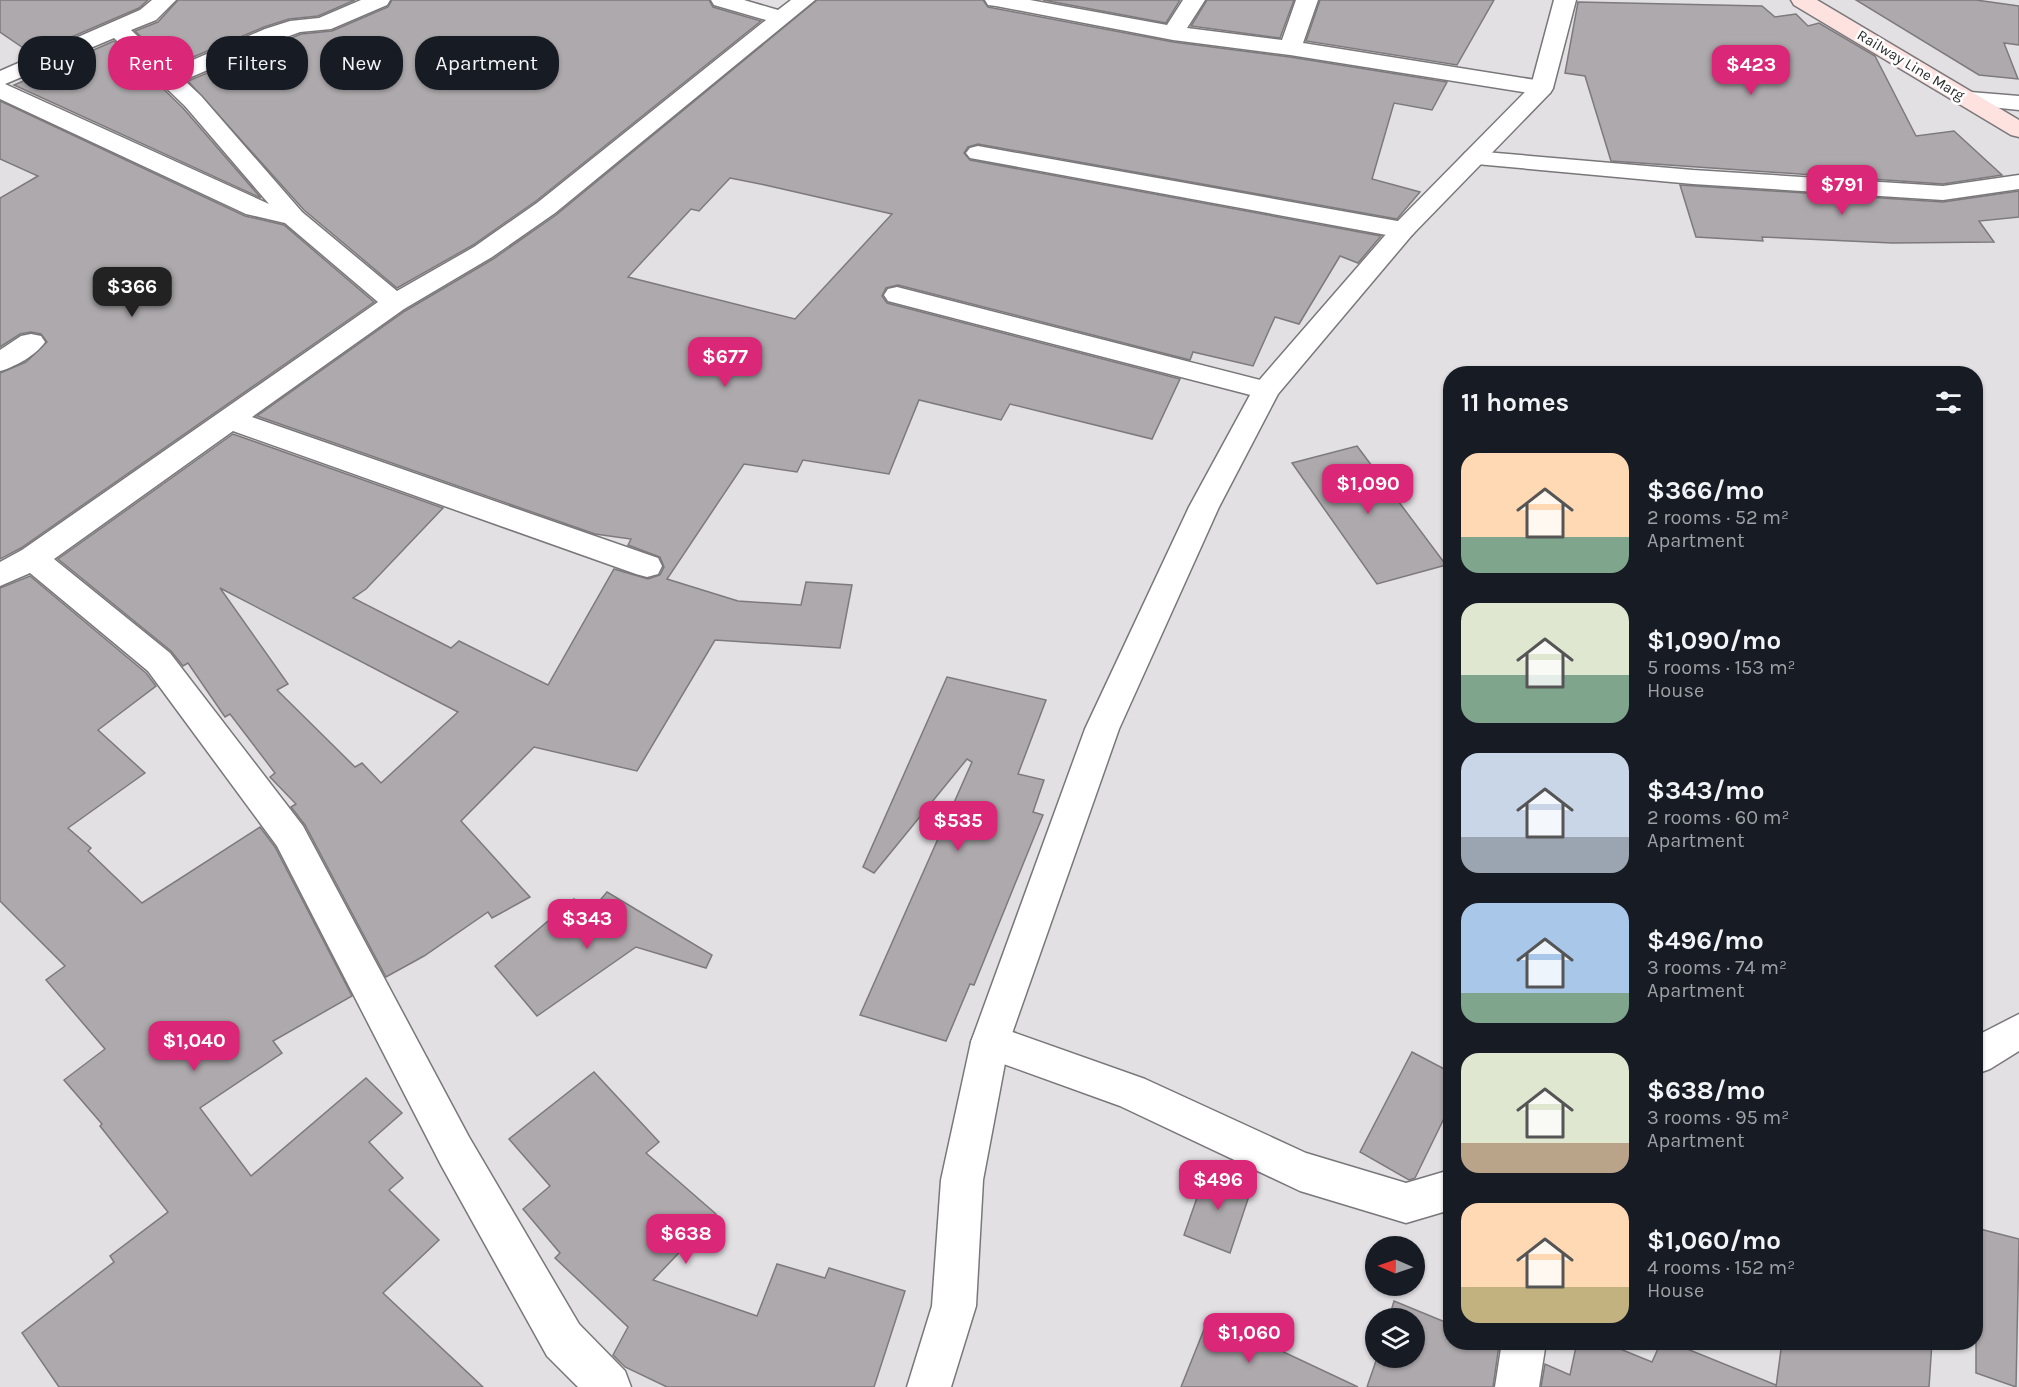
<!DOCTYPE html>
<html lang="en">
<head>
<meta charset="utf-8">
<style>
  :root { --surface:#171b24; --page:#20242c; --text:#f1f3f6; --muted:#9ea1a6; --accent:#db2777 }
  body { margin:0; font-family:Karla,sans-serif; background:var(--page); color:var(--text); height:100vh; display:flex; flex-direction:column; font-size:22px; white-space:nowrap }
  * { box-sizing:border-box; margin:0 }
  p { font-size:20px; color:var(--muted) }
  .icon { flex:none; width:33px; height:33px; fill:none; stroke:currentColor; stroke-width:2; stroke-linecap:round; stroke-linejoin:round }
  .map { position:relative; flex:1; overflow:hidden }
  .panel { position:absolute; left:1443px; top:366px; width:540px; height:984px; display:flex; flex-direction:column; background:var(--surface); border-radius:24px; box-shadow:0 2px 4px #0004 }
  .panel>* { flex:none }
  .hud { position:absolute; left:18px; top:36px; width:570px; height:54px; display:flex; gap:12px }
  .needle { width:39px; rotate:272deg }
  .buttons { position:absolute; left:1365px; top:1236px; display:grid; gap:12px }
  .buttons a { display:grid; place-items:center; width:60px; height:60px; border-radius:50%; background:var(--surface); box-shadow:0 2px 4px #0004; font-size:30px }
  .price { position:absolute; translate:-50% -51px; padding:0 14px; border-radius:12px; background:var(--accent); color:#fff; font-size:20px; line-height:39px; filter:drop-shadow(0 2px 3px #0008) }
  .price::after { content:''; position:absolute; left:50%; top:36px; width:18px; height:14px; margin-left:-9px; background:inherit; clip-path:polygon(0 0,100% 0,50% 100%) }
  .price.active { background:#222; color:#fff }
  ul { padding:0; list-style:none }
  li { display:flex; align-items:center; gap:18px; height:150px; padding:0 18px }
  li span { display:grid; place-items:center; flex:none; width:168px; height:120px; border-radius:18px; color:#555 }
  li>.icon { margin-inline-start:auto }
  span .icon { width:72px; height:72px; fill:#fffc; stroke-width:1 }
  li b { font-size:26px }
  h2 { display:flex; justify-content:space-between; align-items:center; height:72px; padding:0 18px; font-size:26px }
  .chip { padding:0 21px; border-radius:24px; background:var(--surface); box-shadow:0 2px 4px #0004; font-size:21px; line-height:54px }
  .chip.active { background:var(--accent); color:#fff }
  .map>svg:first-child { display:block }
</style>
</head>
<body>
<div class="map">
<svg width="2019" height="1387" viewBox="0 0 2019 1387">
  <rect width="100%" height="100%" fill="#e2e0e3"/>
  <g fill="#ada9ac" stroke="#7e7a7c" stroke-width="1.5" fill-rule="evenodd">
    <polygon points="0,0 148,0 139,8 32,54 0,32"/>
    <polygon points="178,0 355,0 318,16 289,19 264,27 172,66 135,31 158,22"/>
    <polygon points="392,0 709,0 713,7 761,21 536,201 473,245 397,288 304,210 188,81 301,34 332,31 388,7"/>
    <path d="M817 0H983L988 7 1173 42 1290 57 1447 82 1432 110 1394 103 1372 179 1420 192 1397 219 978 144 968 147 964 153 970 160 1381 236 1358 263 1340 256 1299 324 1275 317 1253 366 1193 352 1190 360 898 285 886 288 882 296 887 303 1180 379 1152 439 1010 404 1001 420 919 400 889 474 803 460 797 472 744 464 667 579 738 601 801 605 806 582 852 585 840 648 715 640 637 771 534 747 461 821 530 897 492 918 488 912 424 956 386 977 305 825 291 807 296 804 270 777 275 773 230 714 225 717 188 663 183 666 171 651 58 559 233 434 443 508 366 589 353 598 451 648 459 641 548 685 614 569 648 579 660 575 664 567 660 557 628 545 631 539 595 534 257 416 405 311 493 259 556 215ZM730 178 765 185 892 214 795 319 628 277 691 209 699 211ZM220 588 431 698 458 712 381 783 362 763 355 767 277 690 288 684Z"/>
    <polygon points="1043,0 1180,0 1166,23"/>
    <polygon points="1207,0 1294,0 1280,38 1191,26"/>
    <polygon points="1320,0 1494,0 1457,65 1306,41"/>
    <polygon points="1856,0 1976,0 2019,6 2019,45 2004,43 2018,79 1979,75"/>
    <polygon points="1578,2 1762,6 1775,17 1796,14 1808,26 1819,23 1875,56 1916,136 1954,131 2002,175 1943,184 1611,161 1585,76 1565,73"/>
    <polygon points="114,41 183,108 261,198 14,85"/>
    <polygon points="0,101 245,216 284,225 374,302 21,548 0,559 0,373 26,362 47,342 41,334 31,332 20,334 0,347 0,198 38,176 0,159"/>
    <polygon points="1680,185 1943,202 2019,191 2019,217 1979,221 1994,242 1892,243 1762,237 1763,241 1696,237"/>
    <polygon points="1357,446 1446,565 1377,584 1292,463"/>
    <polygon points="30,576 146,673 156,686 98,730 145,773 68,828 91,848 88,851 142,903 260,827 275,847 352,996 273,1041 282,1053 200,1108 251,1176 366,1078 402,1113 369,1142 403,1178 389,1190 439,1240 383,1293 483,1387 59,1387 22,1333 114,1262 110,1256 168,1212 100,1126 102,1124 64,1080 105,1049 46,980 65,966 0,901 0,588"/>
    <polygon points="947,677 1046,700 1018,774 1044,780 1033,812 1043,815 974,985 970,984 946,1041 860,1015 972,762 967,759 874,873 863,867"/>
    <polygon points="607,892 712,955 706,968 636,947 537,1016 495,966 574,899 591,911"/>
    <polygon points="1412,1052 1450,1072 1450,1106 1415,1178 1409,1180 1360,1152"/>
    <polygon points="594,1072 659,1142 646,1153 716,1214 653,1280 757,1316 777,1264 825,1278 829,1268 905,1291 874,1387 667,1387 625,1367 613,1355 628,1327 555,1258 560,1253 523,1209 550,1186 509,1139"/>
    <polygon points="1207,1169 1252,1187 1230,1253 1184,1235"/>
    <polygon points="1976,1228 2019,1239 2016,1387 1976,1373"/>
    <polygon points="1394,1301 1450,1324 1450,1342 1493,1342 1499,1345 1493,1387 1367,1387 1377,1358 1414,1358 1414,1318 1389,1318"/>
    <polygon points="1209,1317 1358,1387 1181,1387"/>
    <polygon points="1577,1342 1603,1342 1652,1362 1661,1342 1670,1342 1776,1385 1776,1387 1541,1387 1545,1364 1570,1375"/>
    <polygon points="1782,1342 1932,1342 1929,1387 1776,1387"/>
  </g>
  <g fill="none" stroke-linecap="round" stroke-linejoin="round">
    <defs>
      <g id="minor">
        <path d="M152 0H176L156 20 131 30 172 69 265 29 290 21 319 18 361 0H390L387 5 331 29 300 32 281 39 184 80 201 96 302 212 397 291 474 247 537 203 766 20 714 5 711 0H744L778 10 791 0H815L555 213 492 257 404 309 252 417 658 558 662 566 658 574 647 577 636 574 233 431 54 559 170 653 303 826 469 1137 579 1324 625 1371 631 1387H578L547 1356 441 1165 277 846 148 671 30 573 0 586V562L22 550 378 302 285 223 246 214 0 99V71L140 10ZM114 38 185 106 269 204 5 84Z"/>
        <polygon points="985,0 1030,0 1167,25 1183,0 1205,0 1187,28 1282,40 1296,0 1318,0 1303,43 1542,81 1550,83 1553,88 1550,93 1542,95 1290,55 1173,40 996,6 988,5"/>
        <polygon points="1970,92 2019,96 2019,110 1962,104 1959,99 1962,94"/>
        <polygon points="978,146 1403,222 1412,225 1416,230 1412,235 1403,238 970,158 966,153 970,148"/>
        <polygon points="1473,151 1693,170 1943,186 2019,175 2019,189 1943,200 1693,184 1465,163 1461,158 1465,153"/>
        <polygon points="897,287 1276,384 1280,390 1276,396 1266,399 888,301 884,295 888,289"/>
        <path d="M31 334 41 336 45 342C36 355 15 367 0 371V350L21 336Z"/>
        <polygon points="2019,1014 2019,1051 1990,1069 1976,1074 1976,1036"/>
        <polygon points="990,1024 1145,1079 1306,1153 1406,1183 1450,1170 1450,1210 1406,1223 1300,1191 1120,1106 976,1054 971,1042 976,1030"/>
        <polygon points="1502,1342 1546,1342 1539,1387 1495,1387"/>
      </g>
      <polygon id="tertiary" points="1554,0 1576,0 1553,88 1550,93 1412,235 1278,394 1219,507 1119,729 1009,1042 983,1180 976,1306 951,1387 907,1387 932,1306 941,1180 971,1042 1085,729 1189,507 1256,384 1394,225 1531,86"/>
      <polygon id="secondary" points="1791,0 1817,0 2019,120 2019,137 2011,135 1794,5"/>
    </defs>
    <use href="#minor" stroke="#79777a" stroke-width="3"/>
    <use href="#tertiary" stroke="#79777a" stroke-width="3"/>
    <use href="#secondary" stroke="#79777a" stroke-width="3"/>
    <use href="#minor" fill="#fff" fill-rule="evenodd"/>
    <use href="#tertiary" fill="#fff" fill-rule="evenodd"/>
    <use href="#secondary" fill="#fee2e0" fill-rule="evenodd"/>
  </g>
  <g text-anchor="middle" dominant-baseline="central" stroke-width="5" stroke-linejoin="round" paint-order="stroke">
    <g font-size="15" fill="#2d2c2d" stroke="#fff">
      <text transform="translate(1911 65) rotate(31)">Railway Line Marg</text>
    </g>
  </g>
</svg>
<div class="buttons">
<a><svg class="needle" viewBox="-14 -14 28 28"><path d="M0-13l5 13h-10z" fill="#e53935"/><path d="M0 13l5-13h-10z" fill="#9ea1a6"/></svg></a>
<a><svg class="icon" aria-label="layers" viewBox="0 0 24 24"><path d="M12 4l9 5-9 5-9-5zM3 14l9 5 9-5"/></svg></a>
</div>
<b class="price" style="left:1751px;top:96px">$423</b>
<b class="price" style="left:1842px;top:216px">$791</b>
<b class="price active" style="left:132px;top:318px">$366</b>
<b class="price" style="left:725px;top:388px">$677</b>
<b class="price" style="left:1368px;top:515px">$1,090</b>
<b class="price" style="left:958px;top:852px">$535</b>
<b class="price" style="left:587px;top:950px">$343</b>
<b class="price" style="left:194px;top:1072px">$1,040</b>
<b class="price" style="left:1218px;top:1211px">$496</b>
<b class="price" style="left:686px;top:1265px">$638</b>
<b class="price" style="left:1249px;top:1364px">$1,060</b>
<div class="hud">
<a class="chip">Buy</a>
<a class="chip active">Rent</a>
<a class="chip">Filters</a>
<a class="chip">New</a>
<a class="chip">Apartment</a>
</div>
<section class="panel">
<h2>11 homes<svg class="icon" aria-label="filters" viewBox="0 0 24 24"><path d="M4 7h16M4 17h16"/><circle cx="9" cy="7" r="2"/><circle cx="15" cy="17" r="2"/></svg></h2>
<ul>
<li><span style="background:linear-gradient(#ffd9b3 70%,#7fa58c 0)"><svg class="icon" aria-label="home" viewBox="0 0 24 24"><path d="M3 11l9-7 9 7M6 9v11h12V9"/></svg></span><div><b>$366/mo</b><p>2 rooms · 52 m²</p><p>Apartment</p></div></li>
<li><span style="background:linear-gradient(#dfe7d0 60%,#7fa58c 0)"><svg class="icon" aria-label="home" viewBox="0 0 24 24"><path d="M3 11l9-7 9 7M6 9v11h12V9"/></svg></span><div><b>$1,090/mo</b><p>5 rooms · 153 m²</p><p>House</p></div></li>
<li><span style="background:linear-gradient(#c9d6e8 70%,#9aa5b1 0)"><svg class="icon" aria-label="home" viewBox="0 0 24 24"><path d="M3 11l9-7 9 7M6 9v11h12V9"/></svg></span><div><b>$343/mo</b><p>2 rooms · 60 m²</p><p>Apartment</p></div></li>
<li><span style="background:linear-gradient(#a9c7e8 75%,#7fa58c 0)"><svg class="icon" aria-label="home" viewBox="0 0 24 24"><path d="M3 11l9-7 9 7M6 9v11h12V9"/></svg></span><div><b>$496/mo</b><p>3 rooms · 74 m²</p><p>Apartment</p></div></li>
<li><span style="background:linear-gradient(#dfe7d0 75%,#b9a48a 0)"><svg class="icon" aria-label="home" viewBox="0 0 24 24"><path d="M3 11l9-7 9 7M6 9v11h12V9"/></svg></span><div><b>$638/mo</b><p>3 rooms · 95 m²</p><p>Apartment</p></div></li>
<li><span style="background:linear-gradient(#ffd9b3 70%,#c2b280 0)"><svg class="icon" aria-label="home" viewBox="0 0 24 24"><path d="M3 11l9-7 9 7M6 9v11h12V9"/></svg></span><div><b>$1,060/mo</b><p>4 rooms · 152 m²</p><p>House</p></div></li>
</ul>
</section>
</div>
</body>
</html>
